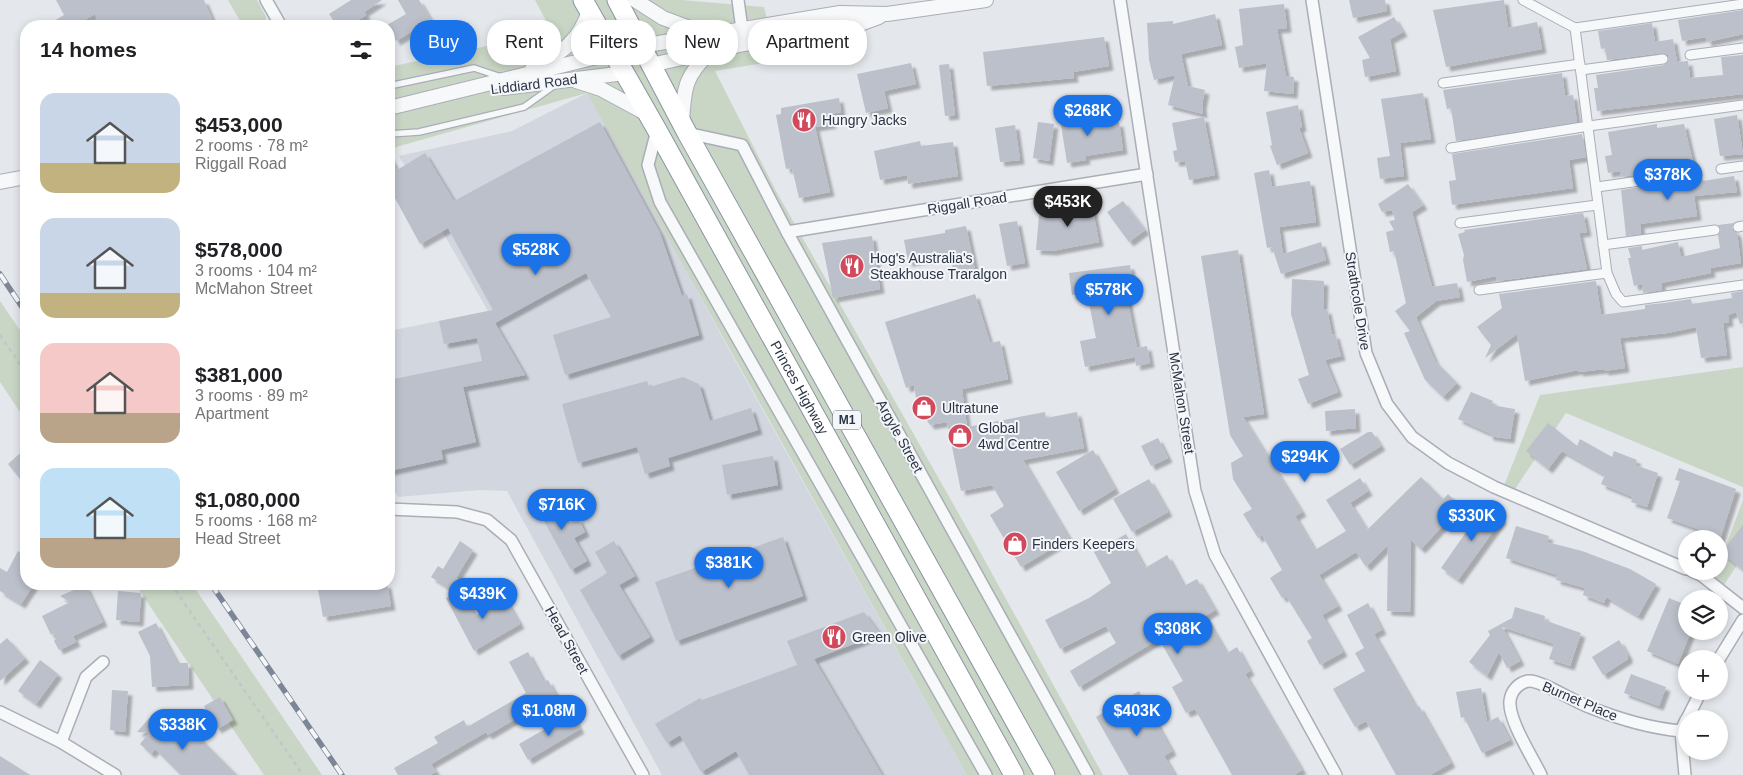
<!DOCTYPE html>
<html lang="en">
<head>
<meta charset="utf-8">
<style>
  :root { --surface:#fff; --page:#f6f6f6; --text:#202124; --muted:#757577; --accent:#1a73e8 }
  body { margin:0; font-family:Arial,sans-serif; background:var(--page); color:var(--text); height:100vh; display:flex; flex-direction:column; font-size:19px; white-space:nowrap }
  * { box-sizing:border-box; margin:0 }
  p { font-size:16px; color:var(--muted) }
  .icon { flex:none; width:28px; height:28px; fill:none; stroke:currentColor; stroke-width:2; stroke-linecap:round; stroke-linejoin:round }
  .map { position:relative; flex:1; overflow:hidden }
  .details { position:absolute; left:20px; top:20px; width:375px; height:570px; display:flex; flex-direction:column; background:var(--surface); border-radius:20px; box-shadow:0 2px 8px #0003 }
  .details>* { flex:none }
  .hud { position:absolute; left:410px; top:20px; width:475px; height:45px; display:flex; gap:10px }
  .controls { position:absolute; left:1678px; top:530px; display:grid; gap:10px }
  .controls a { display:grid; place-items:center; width:50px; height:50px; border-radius:50%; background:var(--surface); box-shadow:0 2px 8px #0003; font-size:25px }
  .price { position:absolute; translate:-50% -42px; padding:0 11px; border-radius:18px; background:var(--accent); color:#fff; font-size:16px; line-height:32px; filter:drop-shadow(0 1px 2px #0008) }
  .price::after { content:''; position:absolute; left:50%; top:30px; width:15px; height:11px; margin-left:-8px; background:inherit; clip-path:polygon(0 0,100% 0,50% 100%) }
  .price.active { background:#222; color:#fff }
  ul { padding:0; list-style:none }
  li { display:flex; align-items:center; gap:15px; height:125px; padding:0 20px }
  li span { display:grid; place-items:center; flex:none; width:140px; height:100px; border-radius:15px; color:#555 }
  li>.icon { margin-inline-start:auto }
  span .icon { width:60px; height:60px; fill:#fffc; stroke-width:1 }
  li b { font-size:21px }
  h2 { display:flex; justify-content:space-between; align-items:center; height:60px; padding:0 20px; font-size:21px }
  .chip { padding:0 18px; border-radius:20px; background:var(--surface); box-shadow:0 2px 8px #0003; font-size:18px; line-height:45px }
  .chip.active { background:var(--accent); color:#fff }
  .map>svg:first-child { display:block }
</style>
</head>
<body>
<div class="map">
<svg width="1743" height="775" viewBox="0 0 1743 775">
  <defs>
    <filter id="shadow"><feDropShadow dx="4.5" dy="4.5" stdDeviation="1" flood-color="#0004"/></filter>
  </defs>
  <rect width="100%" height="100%" fill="#e4e7ec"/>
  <polygon fill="#d2d6de" points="587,93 602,117 737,364 967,775 662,775 507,491 479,490 398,497 389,480 389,331 488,311 399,156 512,131"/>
  <g fill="#c9d6c5">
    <polygon points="228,0 257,0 266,17 265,25 243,26"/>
    <polygon points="535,0 681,0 764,7 777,61 715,71 776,191 973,539 1103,775 967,775 587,93 389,149 389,67 552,32"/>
    <polygon points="0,301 26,339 26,421 0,382"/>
    <polygon points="1743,367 1743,487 1566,413 1513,492 1503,488 1540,395"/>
    <polygon points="1743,500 1743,556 1722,588 1712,581 1716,571 1719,571 1719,564"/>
    <polygon points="135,584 192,584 322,775 264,775"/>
  </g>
  <g fill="#bbc0ca" filter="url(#shadow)">
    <polygon points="56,0 204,0 215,26 100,26 95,14 74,26 45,26 64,15"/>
    <polygon points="351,0 382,0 364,12 366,15 349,26 337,26 329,14"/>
    <polygon points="398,0 419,0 431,20 396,41 387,25 406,14"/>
    <polygon points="1349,0 1385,0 1387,11 1353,18"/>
    <polygon points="1504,0 1508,28 1537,22 1542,49 1446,67 1433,10"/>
    <polygon points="1284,4 1287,28 1277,29 1286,76 1294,77 1293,94 1264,91 1267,63 1239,68 1235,47 1243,45 1239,9"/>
    <polygon points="1743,10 1743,34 1707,42 1706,37 1682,41 1678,20"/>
    <polygon points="1215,14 1222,45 1181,54 1188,86 1205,90 1202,105 1203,114 1168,105 1175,75 1154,80 1149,60 1147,23 1173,21 1173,24"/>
    <polygon points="1394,17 1403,32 1390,39 1396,71 1365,77 1362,60 1370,58 1358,37"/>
    <polygon points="1652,23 1655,42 1673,39 1677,62 1688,61 1690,78 1723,75 1721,57 1743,55 1743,94 1597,111 1594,88 1598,88 1596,75 1664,65 1669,59 1668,55 1662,53 1607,60 1605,48 1601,49 1598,31"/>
    <polygon points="1104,37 1109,66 1073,72 1074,78 987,86 983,52"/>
    <polygon points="911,63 916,84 884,91 888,108 866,113 857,74"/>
    <polygon points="949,64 955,115 945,116 939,65"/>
    <polygon points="1562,73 1565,96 1573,95 1577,122 1456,141 1451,108 1447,109 1443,90"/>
    <polygon points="1423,93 1431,139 1400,143 1404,176 1380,179 1377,158 1390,156 1381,99"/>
    <polygon points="839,98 841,112 830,114 832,124 815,127 830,192 799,198 792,168 786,169 776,115 781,114 781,108"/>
    <polygon points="1298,105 1302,127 1299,128 1308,153 1277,165 1270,146 1272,145 1266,112"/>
    <polygon points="1079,109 1081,128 1119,122 1123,150 1085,156 1086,160 1067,163 1059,112"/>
    <polygon points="1737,115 1743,154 1720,156 1714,119"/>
    <polygon points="1204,117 1215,175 1189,180 1185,161 1175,162 1173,151 1177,150 1172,123"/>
    <polygon points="600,122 660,233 682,296 687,294 699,335 565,375 553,335 611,317 586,273 495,323 525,375 463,387 476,442 441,450 443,459 389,471 389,380 482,361 477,338 444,344 439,321 493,310 448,228 420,244 389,187 389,155 397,170 425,153 454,201"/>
    <polygon points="1038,122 1054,124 1049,161 1033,158"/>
    <polygon points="1657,124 1657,128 1684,124 1694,167 1620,177 1620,171 1608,173 1605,156 1612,155 1608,132"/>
    <polygon points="1015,125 1020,160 1000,162 995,128"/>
    <polygon points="1582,134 1586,157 1569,160 1573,188 1452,205 1449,181 1456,180 1452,154"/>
    <polygon points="920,141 921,146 953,142 958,176 908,184 907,175 880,180 874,151"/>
    <polygon points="1269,170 1272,187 1310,181 1316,222 1279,227 1283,254 1321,242 1326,260 1281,274 1272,247 1267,248 1254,173"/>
    <polygon points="1734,176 1737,192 1694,196 1697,216 1640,224 1641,234 1626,236 1621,190 1702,177 1703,181"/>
    <polygon points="1408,184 1423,205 1412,212 1432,287 1457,283 1460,297 1436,301 1416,317 1435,361 1457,383 1443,397 1425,380 1404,333 1410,331 1395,311 1406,303 1394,251 1390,252 1386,232 1394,230 1389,221 1395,220 1392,210 1382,212 1378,204"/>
    <polygon points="1091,201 1099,242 1052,251 1036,250 1039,215 1064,217 1062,206"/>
    <polygon points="1123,201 1145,230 1129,242 1107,212"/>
    <polygon points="1583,213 1587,232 1579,233 1587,269 1497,281 1496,276 1467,282 1463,260 1464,255 1458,234 1465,232 1464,230"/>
    <polygon points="1017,221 1025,263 1007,266 999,224"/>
    <polygon points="1734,223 1732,228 1737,233 1741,263 1710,268 1711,273 1661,283 1662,290 1643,293 1642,284 1634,286 1628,258 1631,258 1628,248 1642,246 1642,250 1678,242 1681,257 1720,248 1718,235 1721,230 1718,225"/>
    <polygon points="966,226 975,270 954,274 950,255 908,262 904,240 945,233 945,230"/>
    <polygon points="872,236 880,289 833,298 822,243"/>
    <polygon points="1238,250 1264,414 1243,417 1302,512 1295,516 1315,550 1346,531 1326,500 1360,478 1368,491 1350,503 1367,530 1421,477 1443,499 1448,494 1461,506 1421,549 1411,540 1410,612 1387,611 1388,545 1366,567 1356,552 1319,575 1338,606 1322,615 1343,652 1320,665 1307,641 1312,638 1286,596 1282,598 1270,578 1282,570 1262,535 1258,538 1243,514 1252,509 1233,479 1231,463 1243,456 1230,435 1201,256"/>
    <polygon points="1130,265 1133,286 1125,287 1137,348 1147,346 1150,363 1136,366 1135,357 1085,367 1080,341 1096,338 1087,293 1072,295 1069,273"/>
    <polygon points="1292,279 1324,281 1323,310 1327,309 1332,335 1335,334 1341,356 1325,360 1338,392 1308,404 1298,379 1309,375 1291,314"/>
    <polygon points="1596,281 1601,315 1645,309 1645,305 1664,303 1691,299 1692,304 1732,298 1731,293 1743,291 1743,323 1740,324 1736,312 1728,315 1729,322 1723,323 1727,355 1701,358 1696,327 1667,333 1620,338 1625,368 1604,371 1604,369 1579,372 1578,370 1525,381 1517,334 1485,358 1491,345 1477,327 1502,308 1499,294"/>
    <polygon points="975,294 990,343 1000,341 1008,379 962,389 967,427 1045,412 1046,418 1077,412 1084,448 1023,460 1069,538 1021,567 990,515 1004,506 992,485 961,491 947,422 930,425 917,405 914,385 906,388 885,322"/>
    <polygon points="683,377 699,384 710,421 751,408 758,430 668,458 670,466 645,474 637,447 578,463 562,404 647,381 649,387"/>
    <polygon points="1471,392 1493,401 1491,405 1515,409 1510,439 1489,436 1489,433 1458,419"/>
    <polygon points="1355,409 1356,428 1326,431 1325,411"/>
    <polygon points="1548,423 1577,446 1580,439 1612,457 1614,451 1637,460 1635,465 1658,473 1647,507 1631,502 1633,497 1601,484 1605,475 1562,451 1548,469 1526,451"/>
    <polygon points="1368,432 1372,432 1381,446 1350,465 1340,449"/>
    <polygon points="1158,438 1168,458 1151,466 1141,446"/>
    <polygon points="26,448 26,486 8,464"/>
    <polygon points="1093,450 1115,489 1079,511 1056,472"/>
    <polygon points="773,456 778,485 727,495 722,465"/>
    <polygon points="1679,468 1736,489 1720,539 1699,539 1701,530 1667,518 1680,481 1675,480"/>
    <polygon points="1149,479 1168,512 1132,532 1113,499"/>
    <polygon points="551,494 568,524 578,518 585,532 574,538 587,561 571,570 534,503"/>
    <polygon points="1487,502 1502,519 1458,580 1441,568"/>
    <polygon points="1743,525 1743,570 1721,553"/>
    <polygon points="1516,526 1549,536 1547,542 1582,551 1630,569 1656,584 1638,616 1606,597 1604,603 1583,595 1585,588 1556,580 1557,575 1506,558"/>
    <polygon points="1126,534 1145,568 1167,555 1184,586 1197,579 1215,610 1205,616 1227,653 1237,647 1250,671 1245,674 1302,770 1294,775 1232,775 1195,709 1186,713 1172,687 1183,681 1159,639 1079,687 1070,671 1116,643 1106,626 1060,649 1045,620 1089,598 1111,583 1094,552"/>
    <polygon points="783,537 803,596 676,641 655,582"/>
    <polygon points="460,541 473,550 456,578 460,580 454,591 431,577 438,566 443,569"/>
    <polygon points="614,541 635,576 619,585 650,637 618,656 580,590 607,573 595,552"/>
    <polygon points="18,551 26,556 26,584 34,584 21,604 0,591 0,568 7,572"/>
    <polygon points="317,584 387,584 391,606 323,617"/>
    <polygon points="85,585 103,622 73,636 76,642 59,650 54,641 57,637 53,633 51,635 42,616 70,602 60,596"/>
    <polygon points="461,590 475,616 505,598 520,624 474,651 446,598"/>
    <polygon points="118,591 141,593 139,622 116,620"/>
    <polygon points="1669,598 1686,605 1686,631 1691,631 1678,664 1647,651"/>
    <polygon points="1368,603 1382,630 1374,634 1416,707 1419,706 1451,763 1430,775 1396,775 1366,721 1355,727 1333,689 1365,671 1355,653 1364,648 1347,615"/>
    <polygon points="1515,607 1545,616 1544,620 1581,633 1570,666 1549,659 1554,644 1502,627 1520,661 1507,668 1499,652 1487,676 1469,662 1490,635 1488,631 1512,618"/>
    <polygon points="864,612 880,634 814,659 882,775 749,775 736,751 701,772 680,735 667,743 655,724 700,698 702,700 797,665 787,641"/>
    <polygon points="156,623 177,663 188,663 189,685 152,687 150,656 138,632"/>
    <polygon points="7,638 25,658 0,681 0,644"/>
    <polygon points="1619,640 1628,655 1628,659 1603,675 1592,657"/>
    <polygon points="528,652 544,682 548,680 556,695 488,735 486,732 431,764 436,772 430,775 398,775 394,768 438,743 434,737 464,720 467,727 526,693 509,662"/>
    <polygon points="40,660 58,674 36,704 18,691"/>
    <polygon points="1631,674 1666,687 1659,706 1624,693"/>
    <polygon points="1481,688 1487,722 1498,717 1510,740 1482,753 1464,717 1461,718 1456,692"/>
    <polygon points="112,690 128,691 125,732 110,730"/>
    <polygon points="1139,691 1172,751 1164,756 1175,775 1129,775 1096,717"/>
    <polygon points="220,697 233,720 217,729 204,706"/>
    <polygon points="571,714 580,729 528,760 519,744"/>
    <polygon points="152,715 184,742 194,732 237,775 181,775 155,749 151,754 140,744 149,733 137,732"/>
    <polygon points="0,756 30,775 0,775"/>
  </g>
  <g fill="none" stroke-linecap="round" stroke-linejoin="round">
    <defs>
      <g id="service">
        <polyline points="389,86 474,68 501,77"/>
        <polyline points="389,134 419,132 524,107 555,85"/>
      </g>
      <g id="pedestrian">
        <polyline points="1575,28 1743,4"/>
        <polyline points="1690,55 1743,48"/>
        <polyline points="1581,70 1663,59"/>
        <polyline points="1443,83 1580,64"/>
        <polyline points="1451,148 1589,126 1743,105"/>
        <polyline points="1721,169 1743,166"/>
        <polyline points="1597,187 1696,173"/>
        <polyline points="1460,223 1597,205"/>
        <polyline points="1738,227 1743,226"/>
        <polyline points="1603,245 1715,230"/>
        <polyline points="1607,273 1616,294 1623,302 1743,285"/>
        <polyline points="1479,290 1607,273 1575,28 1523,0"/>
      </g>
      <g id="minor">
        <polyline points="266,0 281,26"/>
        <polyline points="738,0 744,44"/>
        <polyline points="1120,0 1195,491 1215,555 1336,775"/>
        <polyline points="1312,0 1366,353 1387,404 1412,437 1448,463 1494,487 1686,569"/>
        <polyline points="657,130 648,165 660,202 986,775"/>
        <polyline points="687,133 742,145 787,232 1088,775"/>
        <polyline points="787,232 1147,174"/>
        <polyline points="389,509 457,512 487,520 511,540 643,775"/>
        <polyline points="1692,571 1701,575 1743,608"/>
        <polyline points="1719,659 1743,620"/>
        <polyline points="0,712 61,742 115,775"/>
        <polyline points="1687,719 1701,691"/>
        <polyline points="61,742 86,677 103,662"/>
        <path d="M1541 775C1533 758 1508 720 1510 701 1511 691 1519 682 1529 681 1540 680 1575 702 1589 707 1619 719 1648 728 1681 731"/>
        <polyline points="1685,775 1681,731 1686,720"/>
      </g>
      <g id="tertiary">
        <polyline points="635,0 663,18 706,34"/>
        <polyline points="641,46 840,13 887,14 986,0"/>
        <polyline points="651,65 744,44 844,30 879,17"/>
        <path d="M532 69C561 52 578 44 589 11"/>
        <polyline points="576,81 601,89 649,115"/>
        <polyline points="504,88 625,73"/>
        <polyline points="389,108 613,53"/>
        <path d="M682 122C684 87 685 76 711 51"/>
        <polyline points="0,182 26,177"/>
      </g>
      <g id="trunk">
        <path id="s1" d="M583 0 657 130 1014 775"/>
        <polyline points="617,0 687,133 1045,775"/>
      </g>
    </defs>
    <use href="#service" stroke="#a9aeb7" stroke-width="8"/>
    <use href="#pedestrian" stroke="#a9aeb7" stroke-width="11"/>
    <use href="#minor" stroke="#a9aeb7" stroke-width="14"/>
    <use href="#tertiary" stroke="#a9aeb7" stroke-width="16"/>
    <use href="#trunk" stroke="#8b94a3" stroke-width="21"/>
    <g stroke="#c2c5cb" stroke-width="2.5" stroke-dasharray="4 4" stroke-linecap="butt">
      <polyline points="0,335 26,373"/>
      <polyline points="171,584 303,775"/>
    </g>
    <use href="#service" stroke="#f7f8fa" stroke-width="5.5"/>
    <use href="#pedestrian" stroke="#f7f8fa" stroke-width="9"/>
    <use href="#minor" stroke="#f7f8fa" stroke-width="11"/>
    <use href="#tertiary" stroke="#f7f8fa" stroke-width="14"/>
    <use href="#trunk" stroke="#fff" stroke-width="19"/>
    <defs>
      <g id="rail">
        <polyline points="0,274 26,313"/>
        <polyline points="211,584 342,775"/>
      </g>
    </defs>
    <use href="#rail" stroke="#7d8696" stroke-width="5.5"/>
    <use href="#rail" stroke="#f4f6f9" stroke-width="4" stroke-dasharray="11" stroke-linecap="butt"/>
  </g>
  <defs>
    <symbol id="restaurant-disc" viewBox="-11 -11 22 22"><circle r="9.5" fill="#d1495b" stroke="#f4f6f9"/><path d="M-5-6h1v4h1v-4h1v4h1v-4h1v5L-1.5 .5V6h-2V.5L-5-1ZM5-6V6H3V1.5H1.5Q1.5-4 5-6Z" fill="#fff"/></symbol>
    <symbol id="shop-disc" viewBox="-11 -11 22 22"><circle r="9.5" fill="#d1495b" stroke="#f4f6f9"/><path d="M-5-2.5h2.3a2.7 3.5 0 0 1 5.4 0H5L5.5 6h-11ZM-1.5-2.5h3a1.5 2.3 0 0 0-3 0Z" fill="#fff"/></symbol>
  </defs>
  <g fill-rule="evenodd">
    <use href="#restaurant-disc" x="790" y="106" width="28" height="28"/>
    <use href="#restaurant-disc" x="838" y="252" width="28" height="28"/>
    <use href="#shop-disc" x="910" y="394" width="28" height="28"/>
    <use href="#shop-disc" x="946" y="422" width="28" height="28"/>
    <use href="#shop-disc" x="1001" y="530" width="28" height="28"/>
    <use href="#restaurant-disc" x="820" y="623" width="28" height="28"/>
  </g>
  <g text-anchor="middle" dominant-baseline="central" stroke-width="4" stroke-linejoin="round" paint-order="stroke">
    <rect fill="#f4f6f9" stroke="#676e7b" stroke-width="1" x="833" y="410.5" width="28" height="19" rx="4"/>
    <g font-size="12" font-weight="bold" fill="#2b3445">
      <text x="847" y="420">M1</text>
    </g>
    <g font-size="14" fill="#2b3445" stroke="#f4f6f9">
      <text transform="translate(534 84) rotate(-7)">Liddiard Road</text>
      <text transform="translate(967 203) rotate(-9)">Riggall Road</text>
      <text transform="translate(1358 301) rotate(81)">Strathcole Drive</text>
      <text stroke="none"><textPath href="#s1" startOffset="444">Princes Highway</textPath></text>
      <text transform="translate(1182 403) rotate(81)">McMahon Street</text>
      <text transform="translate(900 436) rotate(61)">Argyle Street</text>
      <text transform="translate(567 640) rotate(61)">Head Street</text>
      <text transform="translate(1580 701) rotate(23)">Burnet Place</text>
    </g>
    <g font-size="14" fill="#2b3445" stroke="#f4f6f9" text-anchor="start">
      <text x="822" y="120">Hungry Jacks</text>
      <text x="870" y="258">Hog's Australia's<tspan x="870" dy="16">Steakhouse Traralgon</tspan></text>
      <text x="942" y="408">Ultratune</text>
      <text x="978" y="428">Global<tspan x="978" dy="16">4wd Centre</tspan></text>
      <text x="1032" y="544">Finders Keepers</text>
      <text x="852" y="637">Green Olive</text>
    </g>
  </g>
</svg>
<div class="controls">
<a><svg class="icon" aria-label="locate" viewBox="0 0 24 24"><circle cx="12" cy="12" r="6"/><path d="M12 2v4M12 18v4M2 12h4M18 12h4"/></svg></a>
<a><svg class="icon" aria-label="layers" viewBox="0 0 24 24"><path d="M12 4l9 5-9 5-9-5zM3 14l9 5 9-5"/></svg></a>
<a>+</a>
<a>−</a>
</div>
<b class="price" style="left:1088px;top:137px">$268K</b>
<b class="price" style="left:1668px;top:201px">$378K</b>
<b class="price active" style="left:1068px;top:228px">$453K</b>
<b class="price" style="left:536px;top:276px">$528K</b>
<b class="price" style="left:1109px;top:316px">$578K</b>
<b class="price" style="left:1305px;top:483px">$294K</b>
<b class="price" style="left:562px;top:531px">$716K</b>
<b class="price" style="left:1472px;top:542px">$330K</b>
<b class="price" style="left:729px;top:589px">$381K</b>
<b class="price" style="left:483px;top:620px">$439K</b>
<b class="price" style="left:1178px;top:655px">$308K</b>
<b class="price" style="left:549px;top:737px">$1.08M</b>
<b class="price" style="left:1137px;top:737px">$403K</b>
<b class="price" style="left:183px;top:751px">$338K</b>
<div class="hud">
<a class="chip active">Buy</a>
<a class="chip">Rent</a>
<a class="chip">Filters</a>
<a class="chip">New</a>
<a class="chip">Apartment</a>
</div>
<section class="details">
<h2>14 homes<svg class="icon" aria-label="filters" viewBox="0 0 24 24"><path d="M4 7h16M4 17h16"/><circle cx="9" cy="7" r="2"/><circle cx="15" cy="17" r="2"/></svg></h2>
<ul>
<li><span style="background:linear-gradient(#c9d6e8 70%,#c2b280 0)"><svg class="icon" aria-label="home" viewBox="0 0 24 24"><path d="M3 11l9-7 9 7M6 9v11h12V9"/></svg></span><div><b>$453,000</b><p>2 rooms · 78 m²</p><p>Riggall Road</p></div></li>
<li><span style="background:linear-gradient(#c9d6e8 75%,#c2b280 0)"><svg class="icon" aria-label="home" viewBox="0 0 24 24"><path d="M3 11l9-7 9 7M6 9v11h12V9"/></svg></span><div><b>$578,000</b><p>3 rooms · 104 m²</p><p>McMahon Street</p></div></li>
<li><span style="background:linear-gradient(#f6c9c9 70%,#b9a48a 0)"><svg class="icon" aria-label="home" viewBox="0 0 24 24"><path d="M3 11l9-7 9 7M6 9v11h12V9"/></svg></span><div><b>$381,000</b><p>3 rooms · 89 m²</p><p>Apartment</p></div></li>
<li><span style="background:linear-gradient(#bfe0f5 70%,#b9a48a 0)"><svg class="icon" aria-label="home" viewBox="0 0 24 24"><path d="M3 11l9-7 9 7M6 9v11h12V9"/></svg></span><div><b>$1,080,000</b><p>5 rooms · 168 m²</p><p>Head Street</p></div></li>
</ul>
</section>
</div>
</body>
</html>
